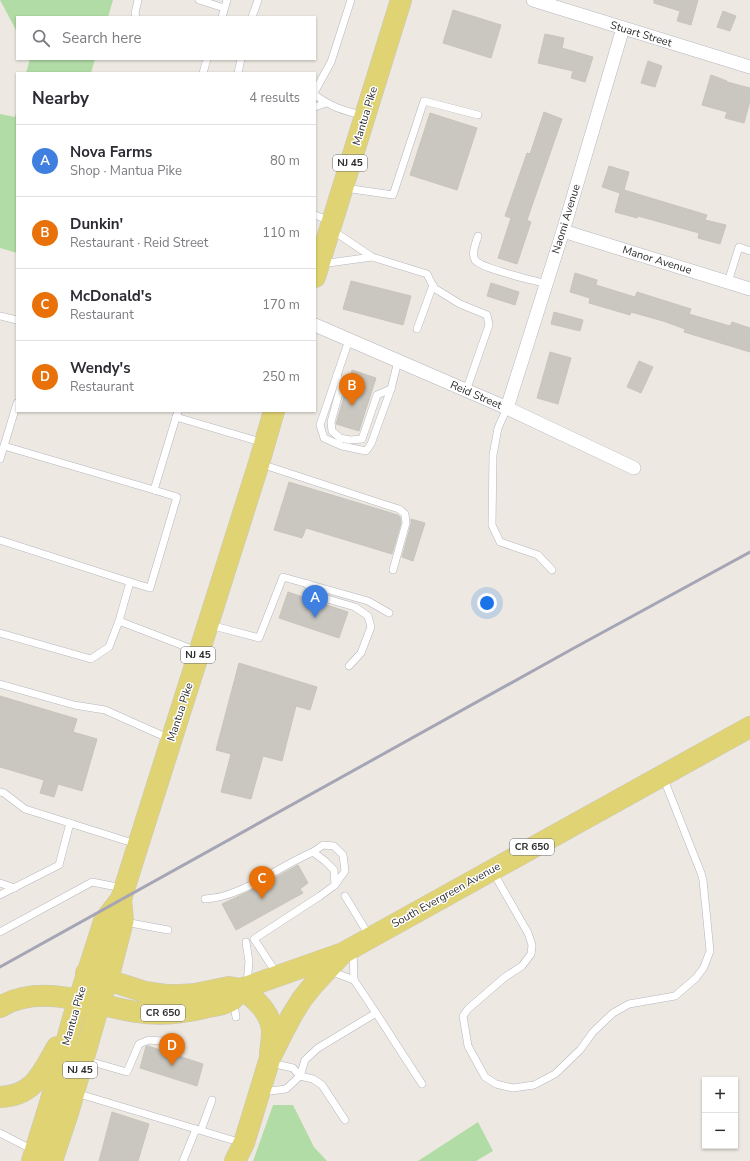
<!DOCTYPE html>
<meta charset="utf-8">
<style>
:root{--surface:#fff;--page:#f7f7f7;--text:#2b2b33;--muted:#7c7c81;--line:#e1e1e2;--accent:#5762e4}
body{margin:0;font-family:"Nunito Sans",sans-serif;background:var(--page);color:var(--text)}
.controls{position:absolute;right:12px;bottom:12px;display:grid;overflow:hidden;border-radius:0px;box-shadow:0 1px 3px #0004}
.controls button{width:36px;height:36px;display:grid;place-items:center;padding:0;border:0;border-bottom:1px solid var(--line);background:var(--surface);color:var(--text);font:20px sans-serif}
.you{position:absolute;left:487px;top:603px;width:14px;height:14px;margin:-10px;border:3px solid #fff;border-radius:50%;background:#1a73e8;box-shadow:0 0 0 6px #1a73e833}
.badge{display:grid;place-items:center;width:26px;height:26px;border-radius:50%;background:var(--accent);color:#fff;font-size:13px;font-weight:700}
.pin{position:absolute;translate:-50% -33px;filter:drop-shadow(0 1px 2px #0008)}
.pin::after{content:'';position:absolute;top:21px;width:14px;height:12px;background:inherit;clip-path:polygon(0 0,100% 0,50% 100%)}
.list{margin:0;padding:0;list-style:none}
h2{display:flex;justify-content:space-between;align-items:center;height:52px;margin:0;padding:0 16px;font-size:17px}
h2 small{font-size:13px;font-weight:400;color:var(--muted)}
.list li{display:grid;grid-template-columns:26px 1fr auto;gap:12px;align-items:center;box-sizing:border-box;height:72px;padding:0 16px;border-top:1px solid var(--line)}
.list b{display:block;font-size:15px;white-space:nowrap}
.list p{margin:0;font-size:13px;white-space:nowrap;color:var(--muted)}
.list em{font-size:13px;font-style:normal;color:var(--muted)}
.icon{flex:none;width:22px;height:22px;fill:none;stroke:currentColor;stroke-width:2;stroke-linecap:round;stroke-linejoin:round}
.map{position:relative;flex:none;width:750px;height:1161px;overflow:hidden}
.search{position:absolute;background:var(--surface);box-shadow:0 1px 3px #0004;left:16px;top:16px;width:300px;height:44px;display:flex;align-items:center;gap:10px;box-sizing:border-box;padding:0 14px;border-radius:0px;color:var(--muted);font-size:15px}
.panel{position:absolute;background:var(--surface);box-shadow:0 1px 3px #0004;left:16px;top:72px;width:300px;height:340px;border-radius:0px}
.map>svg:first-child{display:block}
</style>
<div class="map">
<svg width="750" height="1161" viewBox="0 0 750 1161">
<rect width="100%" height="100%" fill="#ede9e2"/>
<!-- green -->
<g fill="#b2dca6">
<polygon points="0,0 113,0 108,17 17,17 17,32"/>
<polygon points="30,59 95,59 91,73 26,73"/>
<polygon points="17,109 17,253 0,248 0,114 15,117"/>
<polygon points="273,1105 293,1105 314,1147 327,1161 253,1161"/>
<polygon points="478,1122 493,1151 476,1161 418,1161"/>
</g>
<!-- building -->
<g fill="#c9c7c0" stroke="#c8c5bb">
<polygon points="654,0 698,0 691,25 677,21 680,11 654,3"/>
<polygon points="453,10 501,25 491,58 443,43"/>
<polygon points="723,11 736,16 730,31 717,27"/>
<polygon points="545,34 564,38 562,48 593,57 585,82 571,78 573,71 538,63"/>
<polygon points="648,61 662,66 655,87 641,83"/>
<polygon points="711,75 727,81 727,82 750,88 750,101 744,123 725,118 727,112 702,105"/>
<polygon points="544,112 562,119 527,220 531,222 517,264 498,258 511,218 505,216 527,153 530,154"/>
<polygon points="430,113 477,128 457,190 410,175"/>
<polygon points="609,166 629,172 624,190 707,215 705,220 726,225 720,244 698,238 699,233 638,216 637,218 615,212 620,193 602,187"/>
<polygon points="575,273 597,280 596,285 635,297 637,292 691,309 689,314 730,326 732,322 750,328 750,352 684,332 685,329 663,321 631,312 630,315 589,303 590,298 570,292"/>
<polygon points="351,281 411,296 403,325 343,309"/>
<polygon points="491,283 519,292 515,305 487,296"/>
<polygon points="554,312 583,320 580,331 551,324"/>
<polygon points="550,352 571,358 558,404 537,398"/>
<polygon points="639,361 653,367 641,393 627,387"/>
<polygon points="352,370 376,378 359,431 336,424"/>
<polygon points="289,482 398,515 400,517 401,523 392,554 306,528 302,538 274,530"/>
<polygon points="411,519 425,523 413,561 402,557 411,524"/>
<polygon points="288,592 348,612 339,638 279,618"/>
<polygon points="239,663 317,687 310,710 296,706 282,761 263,756 251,799 221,792 231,754 216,750"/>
<polygon points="0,696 77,719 73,732 97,739 82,791 58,784 54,797 40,793 44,780 0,767"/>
<polygon points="298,865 308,883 300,889 303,893 236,930 222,904 260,886"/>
<polygon points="146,1046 148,1046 203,1064 197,1086 140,1068"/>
<polygon points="112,1112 149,1124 138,1161 99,1161"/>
</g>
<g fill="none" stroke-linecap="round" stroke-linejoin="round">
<!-- lane casing -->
<g stroke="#b5b6bf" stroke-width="8">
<g id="lane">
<polyline points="199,0 224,8"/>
<polyline points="136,17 135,13 138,0"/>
<polyline points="222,17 227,0"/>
<polyline points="252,17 258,0"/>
<polyline points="203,73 207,59"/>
<polyline points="238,73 241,59"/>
<polyline points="315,91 331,62 351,0"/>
<path d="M315,95C331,107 344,111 363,115"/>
<polyline points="315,107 326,103"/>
<polyline points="345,188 393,195 424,101 478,115"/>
<polyline points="315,215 330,221"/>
<polyline points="332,230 372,257 427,274 434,288 460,304 487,315 489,325 466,391"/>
<path d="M478,236C476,243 471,253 475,260C482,269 533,280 546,284"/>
<polyline points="321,264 372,257"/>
<polyline points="728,282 739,247 750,251"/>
<polyline points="0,316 17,320"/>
<polyline points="417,329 433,285"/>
<polyline points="349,340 320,425 324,438 342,446 366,451 371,444 391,389 398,361"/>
<polyline points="337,374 341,386 331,422 332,431 340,438 350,440 362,439 377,395 391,389"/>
<polyline points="507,408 498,428 493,455 492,525 500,542 538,555 552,570"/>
<polyline points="176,417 264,443"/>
<polyline points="4,446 154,490"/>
<polyline points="0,459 17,403"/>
<polyline points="261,464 383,504 399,509 405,514 406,523 393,570"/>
<polyline points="0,540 130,582"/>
<polyline points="307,584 317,596 355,607 368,616 371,627 361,653 349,666"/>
<polyline points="119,621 197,651"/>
<polyline points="210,625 259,638 283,577 368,601 389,613"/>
<polyline points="0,633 91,659 109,647 119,621 130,582 150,588 177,497 154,490 178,411"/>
<polyline points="0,684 74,705 105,710 170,739"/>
<polyline points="0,792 4,793 25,809 136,844"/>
<polyline points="313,852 323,845 334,846 343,855 345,871 335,885"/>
<polyline points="493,872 528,933 532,945 531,954 522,966 505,977 468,1009 463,1016 468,1046 485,1077 496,1084 513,1088 534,1085 555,1074 580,1050 593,1032 613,1013 629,1004 675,996 696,978 704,967 710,951 703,880 701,873 663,777"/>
<polyline points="0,883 15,888"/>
<polyline points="0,895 59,865 70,823"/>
<polyline points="345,896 370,937"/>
<path d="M205,899C211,898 217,898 223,896C255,887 282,865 313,852L325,861L334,870L335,885L320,896L254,939L277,974"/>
<polyline points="125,922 168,930"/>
<polyline points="0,932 92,882 122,888"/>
<polyline points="246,942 249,962 247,983"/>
<polyline points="353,950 354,980 376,1013"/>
<polyline points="330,971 354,980"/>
<polyline points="233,1001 236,1017"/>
<polyline points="85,1060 127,1072 139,1044 149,1040 161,1041"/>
<polyline points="271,1063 293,1068 300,1076 313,1079 322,1085 345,1120"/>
<polyline points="262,1092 286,1089 300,1076 305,1060 318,1048 376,1013 422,1084"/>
<polyline points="76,1093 242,1143"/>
<polyline points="201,1130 212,1100"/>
<polyline points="0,1133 33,1150"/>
<polyline points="183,1161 196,1129"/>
</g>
</g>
<!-- street casing -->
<g stroke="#b5b6bf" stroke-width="14">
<g id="street">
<polyline points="533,0 750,67"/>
<polyline points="563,231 750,289"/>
<polyline points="315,325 507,408 634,468"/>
<polyline points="507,408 563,231 623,28"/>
</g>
</g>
<!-- primary casing -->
<g stroke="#c8c8c8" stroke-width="22">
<g id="primary">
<polyline points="315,277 401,0"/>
<polyline points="86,973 145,992 166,995 180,995 195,994 229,987 241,989 343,953 750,727"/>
<path d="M241,989C255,998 271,1013 272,1031C272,1038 271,1046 270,1053"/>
<path d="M0,1007C41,982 95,1006 137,1012C159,1016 183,1013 204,1008C212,1006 228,1004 233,999C236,996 238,992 241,989"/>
<path d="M0,1097C34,1096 42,1073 57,1047"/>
<polyline points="32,1161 50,1103 72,1021 104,921 121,899 259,463 274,411"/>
<polyline points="52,1161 68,1113 99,1005 108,979 123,921 121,899"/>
<polyline points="235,1161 244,1143 270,1058 283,1032 292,1015 302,999 314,984 341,955"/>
</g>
</g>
<!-- lane -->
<use href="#lane" stroke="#fff" stroke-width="7"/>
<!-- street -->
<use href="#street" stroke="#fff" stroke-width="13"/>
<!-- primary -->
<use href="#primary" stroke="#e0d373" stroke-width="21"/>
<!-- rail -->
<polyline stroke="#a5a5b5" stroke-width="3" points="0,967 574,648 750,552"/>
</g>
<g text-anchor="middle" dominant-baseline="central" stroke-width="3" stroke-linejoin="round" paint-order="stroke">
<!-- shield labels -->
<g fill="#fff" stroke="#6c6c6c" stroke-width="1">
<rect x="333" y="155" width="34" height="16" rx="3"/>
<rect x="181" y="647" width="34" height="16" rx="3"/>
<rect x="510" y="839" width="44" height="16" rx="3"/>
<rect x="141" y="1005" width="44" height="16" rx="3"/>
<rect x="63" y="1062" width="34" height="16" rx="3"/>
</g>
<g font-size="10" font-weight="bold" fill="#2d2d2d">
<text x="350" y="163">NJ 45</text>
<text x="198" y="655">NJ 45</text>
<text x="532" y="847">CR 650</text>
<text x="163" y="1013">CR 650</text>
<text x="80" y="1070">NJ 45</text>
</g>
<!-- street labels -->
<g font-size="11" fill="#2d2d2d" stroke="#fff">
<text transform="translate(641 34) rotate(17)">Stuart Street</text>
<text transform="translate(365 116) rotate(-73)">Mantua Pike</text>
<text transform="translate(566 219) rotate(-73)">Naomi Avenue</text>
<text transform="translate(657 260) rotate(17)">Manor Avenue</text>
<text transform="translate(476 395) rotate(23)">Reid Street</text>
<text transform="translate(180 712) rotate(-72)">Mantua Pike</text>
<text transform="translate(446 895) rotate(-29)">South Evergreen Avenue</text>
<text transform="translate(74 1016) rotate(-74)">Mantua Pike</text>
</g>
</g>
</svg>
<div class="controls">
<button>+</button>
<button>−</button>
</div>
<div class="you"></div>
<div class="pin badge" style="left:315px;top:618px;background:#3f7fe0">A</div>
<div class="pin badge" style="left:352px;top:406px;background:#e8710a">B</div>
<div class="pin badge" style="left:262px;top:899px;background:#e8710a">C</div>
<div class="pin badge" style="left:172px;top:1066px;background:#e8710a">D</div>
<div class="search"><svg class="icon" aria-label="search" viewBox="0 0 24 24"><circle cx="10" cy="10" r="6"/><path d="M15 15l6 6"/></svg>Search here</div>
<section class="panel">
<h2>Nearby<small>4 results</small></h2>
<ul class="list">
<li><span class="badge" style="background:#3f7fe0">A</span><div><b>Nova Farms</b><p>Shop · Mantua Pike</p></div><em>80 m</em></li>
<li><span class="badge" style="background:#e8710a">B</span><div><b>Dunkin'</b><p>Restaurant · Reid Street</p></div><em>110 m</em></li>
<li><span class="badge" style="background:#e8710a">C</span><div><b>McDonald's</b><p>Restaurant</p></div><em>170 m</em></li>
<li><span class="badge" style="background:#e8710a">D</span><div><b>Wendy's</b><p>Restaurant</p></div><em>250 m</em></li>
</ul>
</section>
</div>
